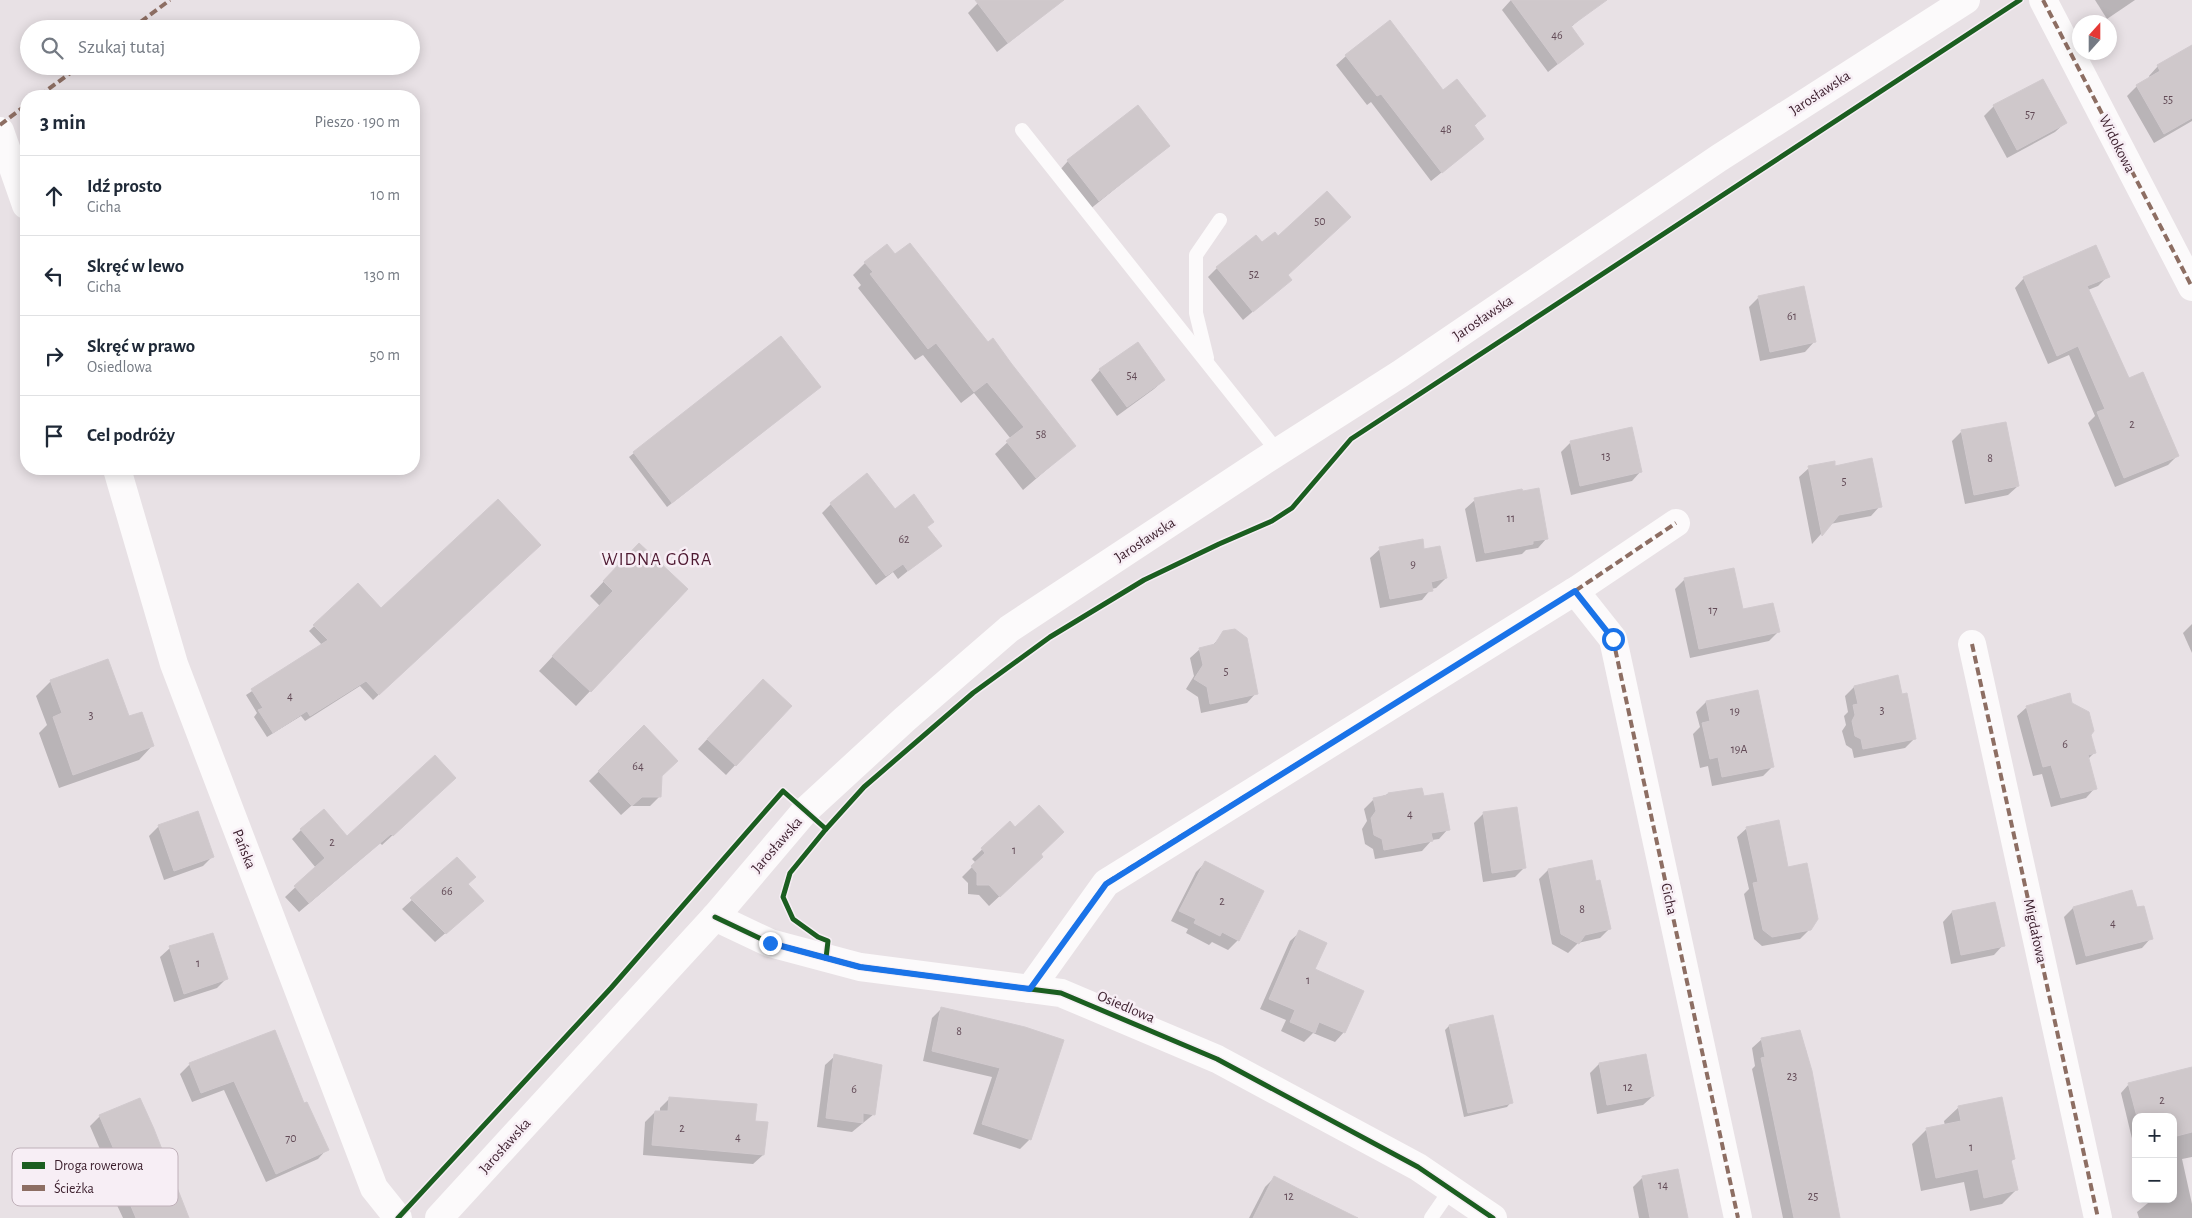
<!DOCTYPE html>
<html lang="pl">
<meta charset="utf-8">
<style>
:root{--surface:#fff;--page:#f6f6f7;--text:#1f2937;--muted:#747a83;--line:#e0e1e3}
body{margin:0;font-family:"Alegreya Sans",sans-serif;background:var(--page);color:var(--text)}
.controls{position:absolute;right:15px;bottom:15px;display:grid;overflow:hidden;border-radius:10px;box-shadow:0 2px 12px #0003}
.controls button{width:45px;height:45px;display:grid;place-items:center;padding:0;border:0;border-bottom:1px solid var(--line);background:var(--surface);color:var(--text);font:25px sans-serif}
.compass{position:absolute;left:2072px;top:15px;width:45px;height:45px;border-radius:50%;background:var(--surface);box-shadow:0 2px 12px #0003;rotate:21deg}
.stop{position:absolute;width:15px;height:15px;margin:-11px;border:4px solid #1a73e8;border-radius:50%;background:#fff}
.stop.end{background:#1a73e8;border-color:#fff;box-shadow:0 1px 5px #0008}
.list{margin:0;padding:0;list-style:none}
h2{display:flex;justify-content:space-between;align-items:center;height:65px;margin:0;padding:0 20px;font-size:21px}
h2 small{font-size:16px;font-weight:400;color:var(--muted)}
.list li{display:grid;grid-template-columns:32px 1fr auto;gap:15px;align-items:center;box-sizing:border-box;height:80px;padding:0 20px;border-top:1px solid var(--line)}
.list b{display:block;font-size:19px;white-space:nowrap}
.list p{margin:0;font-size:16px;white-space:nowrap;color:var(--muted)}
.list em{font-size:16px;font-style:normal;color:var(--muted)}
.icon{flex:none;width:28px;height:28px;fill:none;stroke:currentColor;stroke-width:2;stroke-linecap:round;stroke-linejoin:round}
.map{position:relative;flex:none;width:2192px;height:1218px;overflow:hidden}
.search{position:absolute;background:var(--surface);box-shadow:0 2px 12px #0003;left:20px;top:20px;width:400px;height:55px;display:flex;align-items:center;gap:12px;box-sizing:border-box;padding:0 18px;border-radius:28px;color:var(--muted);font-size:19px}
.panel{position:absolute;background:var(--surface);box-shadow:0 2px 12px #0003;left:20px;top:90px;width:400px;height:385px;border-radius:20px}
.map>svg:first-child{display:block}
</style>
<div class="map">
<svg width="2192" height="1218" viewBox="0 0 2192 1218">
<rect width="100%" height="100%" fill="#e8e1e5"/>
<!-- shadow -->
<g fill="#0003">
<polygon points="981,0 1058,0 1060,2 997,52 968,13"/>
<polygon points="1511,0 1579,0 1588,12 1570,28 1583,44 1548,72 1502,10"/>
<polygon points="2095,0 2135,0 2107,19"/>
<polygon points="1346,56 1443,92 1484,116 1473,127 1483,139 1431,181 1371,102 1367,105 1336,65"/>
<polygon points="2192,60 2192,121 2154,143 2127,96 2137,86 2150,78 2149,76 2158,66"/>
<polygon points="1994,106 2065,123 2055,132 2007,158 1984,116"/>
<polygon points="1168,146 1089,210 1059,171 1068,161"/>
<polygon points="895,256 988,344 1074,446 1023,490 995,454 1011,439 974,393 961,403 923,355 915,360 858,288 861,285 853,275 865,263"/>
<polygon points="1217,268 1287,275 1290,280 1243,320 1208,277"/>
<polygon points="2108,276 2098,286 2088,290 2129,379 2178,455 2168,465 2115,487 2088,423 2095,416 2069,355 2048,364 2015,288 2024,278"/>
<polygon points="1758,298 1814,342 1805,352 1760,361 1749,307"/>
<polygon points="780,337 815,391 667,507 629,457"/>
<polygon points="1100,370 1164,380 1154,389 1117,416 1091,380"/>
<polygon points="1962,431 2018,486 2008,495 1965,504 1952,441"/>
<polygon points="1571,442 1641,471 1632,481 1571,495 1561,452"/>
<polygon points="1834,467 1880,506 1871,516 1830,524 1812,544 1799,477 1809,468"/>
<polygon points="1475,500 1547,538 1538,548 1526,550 1522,554 1476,562 1465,509"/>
<polygon points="831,504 926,528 940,545 898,579 893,572 876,585 822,513"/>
<polygon points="1380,549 1423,551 1446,578 1436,588 1431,589 1422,600 1380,608 1370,558"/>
<polygon points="534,550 373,700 360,686 305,721 301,716 267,737 254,717 257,713 246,695 322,645 309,631 358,585 381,610"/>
<polygon points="625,559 686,589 576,706 539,671 600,606 590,596"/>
<polygon points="1685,579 1778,632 1769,641 1690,658 1675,589"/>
<polygon points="2192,624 2192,653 2183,633"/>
<polygon points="1224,633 1256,693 1247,703 1201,713 1198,697 1186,689 1194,676 1190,658 1200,649 1212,646"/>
<polygon points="51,681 128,718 153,745 139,760 59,788 39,733 47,725 36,696"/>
<polygon points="1854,687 1915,738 1905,748 1854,758 1852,749 1846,745 1842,731 1846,725 1844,716 1848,712 1845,696"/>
<polygon points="753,690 790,706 726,775 698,749"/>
<polygon points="1757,692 1772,767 1763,776 1712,786 1708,766 1700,768 1693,734 1700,727 1696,712 1706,702"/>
<polygon points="2071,704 2090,735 2095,752 2088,759 2095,788 2086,798 2051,807 2042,774 2033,776 2017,716 2027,707"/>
<polygon points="644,727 661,776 660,796 650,806 631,806 621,815 589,781"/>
<polygon points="445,787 382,845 380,843 299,912 285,897 316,868 292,839 301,830 347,838"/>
<polygon points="1388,794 1423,798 1448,829 1439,839 1432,840 1422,851 1375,859 1373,849 1365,844 1362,829 1367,821 1364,809 1374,799"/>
<polygon points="1484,813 1525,867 1515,877 1483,882 1474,823"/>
<polygon points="1010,823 1039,854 1032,866 989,906 979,895 968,894 968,883 962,877 976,863 972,859"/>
<polygon points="159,826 212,857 203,866 164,880 149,836"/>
<polygon points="1747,828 1787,868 1810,929 1800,939 1762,946 1754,939 1744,894 1749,889 1737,837"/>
<polygon points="457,859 467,884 483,901 435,942 402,909"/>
<polygon points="1206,862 1263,892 1238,940 1228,950 1212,942 1209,945 1186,933 1188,929 1171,921 1196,872"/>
<polygon points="1548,870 1595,883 1610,928 1600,938 1578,943 1568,953 1552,944 1539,879"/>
<polygon points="1994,903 2003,945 1994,955 1951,964 1943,922 1952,912"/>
<polygon points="2073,908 2136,909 2151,938 2142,948 2076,965 2064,917"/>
<polygon points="1300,932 1313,969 1344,1032 1335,1042 1313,1033 1304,1042 1281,1031 1286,1020 1260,1009 1290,941"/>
<polygon points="170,948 226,979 217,988 174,1002 160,957"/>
<polygon points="942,1008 1025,1028 1030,1139 1020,1149 973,1134 992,1077 923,1061 932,1018"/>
<polygon points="1449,1026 1511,1102 1507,1107 1464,1117 1445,1030"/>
<polygon points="1762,1039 1806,1050 1839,1218 1783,1218 1752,1069 1755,1066 1752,1048"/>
<polygon points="835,1056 874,1114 852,1132 817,1127 825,1065"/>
<polygon points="190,1064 303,1105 327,1149 318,1159 266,1182 224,1090 192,1102 180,1074"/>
<polygon points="1599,1064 1653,1096 1643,1105 1597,1114 1590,1073"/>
<polygon points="2129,1084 2192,1084 2192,1157 2182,1159 2192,1204 2192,1218 2139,1218 2137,1212 2148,1203 2147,1199 2173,1199 2173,1117 2136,1117 2136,1155 2121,1093"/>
<polygon points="670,1098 754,1122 763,1155 753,1164 643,1155 645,1122 655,1112 660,1112 660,1108"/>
<polygon points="1959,1107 2014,1159 2010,1162 2016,1190 2002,1204 1970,1211 1964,1182 1921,1191 1912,1144 1926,1130 1945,1126 1944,1121"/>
<polygon points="100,1116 188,1218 123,1218 116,1203 121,1198 90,1126"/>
<polygon points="1275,1177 1310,1218 1249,1218 1265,1187"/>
<polygon points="1642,1178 1687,1218 1639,1218 1633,1187"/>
</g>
<!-- building -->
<g fill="#cfc8cb" stroke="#d1cace">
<polygon points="975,0 1064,0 1008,43"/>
<polygon points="1511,0 1607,0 1571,26 1584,44 1558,64"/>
<polygon points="1390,20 1443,90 1457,79 1486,116 1474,125 1484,139 1442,173 1381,94 1377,96 1345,55"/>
<polygon points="2192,45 2192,118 2164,134 2136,85 2160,71 2157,65"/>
<polygon points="2043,79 2067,123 2017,150 1993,105"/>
<polygon points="1138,105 1170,146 1099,201 1067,160"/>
<polygon points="1327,191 1351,217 1288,275 1292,280 1253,312 1216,267 1256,235 1262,242 1275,232 1278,236"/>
<polygon points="910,243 988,342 993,338 1011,363 1076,446 1036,478 1006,441 1024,427 987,382 974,392 936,343 928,349 870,274 873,272 864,262 887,244 895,254"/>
<polygon points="2096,245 2110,277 2087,286 2129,378 2143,372 2179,456 2124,478 2097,412 2105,409 2078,346 2057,356 2023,277"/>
<polygon points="1804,286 1816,342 1770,352 1758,296"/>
<polygon points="781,336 821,387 672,503 633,452"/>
<polygon points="1138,342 1165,380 1127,407 1099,369"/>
<polygon points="2006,422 2019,486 1974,495 1961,430"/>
<polygon points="1632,427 1642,472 1580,486 1570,441"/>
<polygon points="1872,458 1882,507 1839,515 1822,536 1808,466 1835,461 1835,466"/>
<polygon points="867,473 895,509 914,494 934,522 927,527 942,546 908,571 903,564 886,576 830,503"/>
<polygon points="1539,488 1548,539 1533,541 1533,544 1485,553 1474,498 1522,489 1523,491"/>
<polygon points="498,499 541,545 379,695 366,681 310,716 307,711 273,733 258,710 263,708 251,689 328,640 313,625 358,583 381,608"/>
<polygon points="1423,539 1424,549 1440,546 1447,578 1431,582 1433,591 1390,599 1379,547"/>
<polygon points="639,543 688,589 591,692 552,656 613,591 603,581"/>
<polygon points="1734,568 1743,609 1773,603 1780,632 1699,649 1684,578"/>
<polygon points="1235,629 1247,638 1258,694 1210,704 1207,687 1194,679 1203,665 1199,648 1215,644 1223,631"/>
<polygon points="108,659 129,716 142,712 154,746 73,775 53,717 62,713 50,680"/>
<polygon points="1898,675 1902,694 1907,693 1916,739 1863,749 1861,739 1855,736 1852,721 1855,715 1853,705 1858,704 1854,686"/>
<polygon points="763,679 792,706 736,766 707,739"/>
<polygon points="1758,690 1774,767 1722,777 1718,757 1710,759 1702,723 1710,721 1706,701"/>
<polygon points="2070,693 2072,703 2089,712 2094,731 2091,735 2096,753 2088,755 2097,789 2061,798 2051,765 2043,767 2026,706"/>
<polygon points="644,725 678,761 662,776 661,797 642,797 632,806 598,771"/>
<polygon points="435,755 456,778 393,836 391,834 309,903 294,886 325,858 300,829 324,809 347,836"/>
<polygon points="1422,788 1424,796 1443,793 1450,830 1431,833 1433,841 1384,850 1382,839 1374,835 1371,818 1376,811 1373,798 1388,795 1388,793"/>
<polygon points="1039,805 1064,832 1041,854 1043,857 1000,897 989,885 977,885 977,873 971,866 985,853 981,848 1010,821 1015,827"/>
<polygon points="1517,807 1526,868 1492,873 1483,812"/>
<polygon points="198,811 214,857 174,871 158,825"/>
<polygon points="1779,820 1788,867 1807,863 1818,919 1811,930 1772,937 1763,930 1753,883 1758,882 1746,827"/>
<polygon points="457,857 476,877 468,884 484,901 446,934 410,898"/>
<polygon points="1592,860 1596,881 1600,880 1611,929 1585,935 1579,944 1561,934 1548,869"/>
<polygon points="1205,861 1264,891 1239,941 1222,932 1220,936 1194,923 1196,919 1179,911"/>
<polygon points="2132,890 2137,907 2144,906 2153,939 2086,956 2073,907"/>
<polygon points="1995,902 2005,946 1961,955 1952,911"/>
<polygon points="1299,930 1327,943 1315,969 1364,991 1345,1033 1319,1022 1315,1033 1290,1022 1295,1010 1269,999"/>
<polygon points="213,933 228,979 184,994 169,946"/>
<polygon points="941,1007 1025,1027 1064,1040 1031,1140 982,1124 1000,1068 932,1051"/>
<polygon points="1493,1015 1513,1103 1468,1113 1449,1025"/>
<polygon points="275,1030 304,1103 307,1102 329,1150 276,1174 234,1081 201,1093 189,1063"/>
<polygon points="1800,1030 1812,1071 1840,1218 1794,1218 1761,1058 1765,1057 1761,1038"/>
<polygon points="834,1054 882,1065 875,1115 863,1113 863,1123 826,1118"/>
<polygon points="1646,1054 1654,1096 1607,1105 1599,1063"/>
<polygon points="2192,1067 2192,1132 2173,1137 2173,1117 2137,1117 2128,1083"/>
<polygon points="669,1097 757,1104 755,1121 768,1122 764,1155 652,1145 655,1111 668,1111"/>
<polygon points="2002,1097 2015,1159 2011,1160 2018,1190 1984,1198 1978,1169 1936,1178 1926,1128 1961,1121 1958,1106"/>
<polygon points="140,1098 154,1129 189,1218 136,1218 125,1192 131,1189 99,1115"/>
<polygon points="1678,1169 1688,1218 1650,1218 1642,1176"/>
<polygon points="1274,1176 1297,1188 1358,1218 1253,1218"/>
</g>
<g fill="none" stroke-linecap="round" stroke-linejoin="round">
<!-- lane -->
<g stroke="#fcfafb" stroke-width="14">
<polyline points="1022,130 1278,452"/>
<polyline points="1207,358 1196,313 1196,255 1220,220"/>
<polyline points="1431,1218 1451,1189"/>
</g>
<!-- street -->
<g stroke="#fcfafb" stroke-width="28">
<polyline points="2043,0 2192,287"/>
<polyline points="0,131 26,205"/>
<polyline points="117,469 174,664 374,1188 398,1218"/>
<polyline points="1575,591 1613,639 1738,1218"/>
<polyline points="1972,644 2098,1218"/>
<polyline points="715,917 770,943 860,967 1061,993 1217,1059 1418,1167 1493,1218"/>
<polyline points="1030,989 1106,883 1575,591 1676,523"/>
</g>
<!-- secondary -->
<polyline stroke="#fcfafb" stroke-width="28" points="439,1218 715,917 805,811 905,719 1009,629 1259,464 1400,374 1719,158 1966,0"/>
<!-- quiet -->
<g stroke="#8d6e63" stroke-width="4" stroke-dasharray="8 4" stroke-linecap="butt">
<polyline points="2043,0 2192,287"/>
<polyline points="131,29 170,0"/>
<polyline points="39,96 80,66"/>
<polyline points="0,125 26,105"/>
<polyline points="1575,591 1613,639 1738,1218"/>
<polyline points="1972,644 2098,1218"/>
<polyline points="1030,989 1106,883 1575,591 1676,523"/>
</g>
<!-- cycleway casing -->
<g stroke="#f7eef5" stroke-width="8">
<g id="cycleway">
<polyline points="826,829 790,873 783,897 793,919 818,937 828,941 826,958"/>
<polyline points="715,917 770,943 860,967 1061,993 1217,1059 1418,1167 1493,1218"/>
<polyline points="398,1218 611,988 783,791 826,829 864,787 973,693 1050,637 1144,580 1219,544 1272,521 1292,508 1351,439 2020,0"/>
</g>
</g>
<!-- cycleway -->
<use href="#cycleway" stroke="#1b5e20" stroke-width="5"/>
</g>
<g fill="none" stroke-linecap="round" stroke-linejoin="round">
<!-- route -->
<polyline stroke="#1a73e8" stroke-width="6" points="770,943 860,967 1030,989 1106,884 1575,591 1613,639"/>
</g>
<g text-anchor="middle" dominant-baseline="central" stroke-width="5" stroke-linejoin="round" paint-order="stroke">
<!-- number labels -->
<g font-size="12" fill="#624a56">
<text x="1557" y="35">46</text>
<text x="2168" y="99">55</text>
<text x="2030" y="114">57</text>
<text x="1446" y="129">48</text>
<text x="1320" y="221">50</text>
<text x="1254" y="274">52</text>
<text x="1792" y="316">61</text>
<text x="1132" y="375">54</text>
<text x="2132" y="424">2</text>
<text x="1041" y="434">58</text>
<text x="1606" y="456">13</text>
<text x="1990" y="458">8</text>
<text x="1844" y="481">5</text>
<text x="1511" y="518">11</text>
<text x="904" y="539">62</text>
<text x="1413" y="564">9</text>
<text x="1713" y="610">17</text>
<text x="1226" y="671">5</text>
<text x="290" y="696">4</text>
<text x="1882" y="710">3</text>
<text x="1735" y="711">19</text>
<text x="91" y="715">3</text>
<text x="2065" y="744">6</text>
<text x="1739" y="749">19A</text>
<text x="638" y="766">64</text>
<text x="1410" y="814">4</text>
<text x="332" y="842">2</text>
<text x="1014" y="850">1</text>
<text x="447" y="891">66</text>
<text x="1222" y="901">2</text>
<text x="1582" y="909">8</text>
<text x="2113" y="923">4</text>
<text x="198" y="963">1</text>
<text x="1308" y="980">1</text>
<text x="959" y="1031">8</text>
<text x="1792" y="1076">23</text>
<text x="1628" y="1087">12</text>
<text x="854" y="1089">6</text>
<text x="2162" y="1100">2</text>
<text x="682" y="1128">2</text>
<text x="738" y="1137">4</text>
<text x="291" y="1138">70</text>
<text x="1971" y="1147">1</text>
<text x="1663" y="1185">14</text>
<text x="1289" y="1196">12</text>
<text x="1813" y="1196">25</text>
</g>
<!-- street labels -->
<g font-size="15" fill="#3b1e2c" stroke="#f7eef5">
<text transform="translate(1820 93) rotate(-33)">Jarosławska</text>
<text transform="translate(2117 144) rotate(63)">Widokowa</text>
<text transform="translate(1483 318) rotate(-34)">Jarosławska</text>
<text transform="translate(1145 540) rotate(-33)">Jarosławska</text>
<text transform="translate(777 845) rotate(-49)">Jarosławska</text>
<text transform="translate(244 849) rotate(69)">Pańska</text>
<text transform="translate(1669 899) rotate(78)">Cicha</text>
<text transform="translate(2035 931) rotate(78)">Migdałowa</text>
<text transform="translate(1126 1007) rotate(23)">Osiedlowa</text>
<text transform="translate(505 1146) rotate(-48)">Jarosławska</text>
</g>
<!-- quarter labels -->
<g font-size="18" letter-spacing="1" fill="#4e1931" stroke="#f7eef5">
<text x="657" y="560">WIDNA GÓRA</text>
</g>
</g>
<!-- legend -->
<rect x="12" y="1148" width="166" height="58" rx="8" fill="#f7eef5" stroke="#bfb0b9" stroke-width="1"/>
<rect x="22" y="1162" width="23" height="7" fill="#1b5e20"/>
<rect x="22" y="1185" width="23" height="6" fill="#8d6e63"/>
<g font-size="14" fill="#3b1e2c">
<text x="54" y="1170">Droga rowerowa</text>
<text x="54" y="1193">Ścieżka</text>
</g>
</svg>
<div class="controls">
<button>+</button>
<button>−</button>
</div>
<svg class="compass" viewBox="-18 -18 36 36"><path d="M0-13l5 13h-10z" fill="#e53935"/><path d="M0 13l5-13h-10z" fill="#747a83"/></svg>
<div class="stop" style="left:1613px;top:639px"></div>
<div class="stop end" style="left:770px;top:943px"></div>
<div class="search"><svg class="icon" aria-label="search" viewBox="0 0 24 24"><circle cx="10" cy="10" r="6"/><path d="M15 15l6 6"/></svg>Szukaj tutaj</div>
<section class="panel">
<h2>3 min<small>Pieszo · 190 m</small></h2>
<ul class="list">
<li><svg class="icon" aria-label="ahead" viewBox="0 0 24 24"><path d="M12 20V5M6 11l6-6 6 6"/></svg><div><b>Idź prosto</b><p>Cicha</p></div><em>10 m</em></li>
<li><svg class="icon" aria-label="left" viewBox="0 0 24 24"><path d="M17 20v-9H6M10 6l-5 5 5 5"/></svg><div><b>Skręć w lewo</b><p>Cicha</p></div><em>130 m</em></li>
<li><svg class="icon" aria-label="right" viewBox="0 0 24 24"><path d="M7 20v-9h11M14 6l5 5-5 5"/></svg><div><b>Skręć w prawo</b><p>Osiedlowa</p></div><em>50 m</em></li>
<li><svg class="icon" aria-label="arrive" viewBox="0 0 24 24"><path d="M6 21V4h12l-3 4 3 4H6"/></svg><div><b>Cel podróży</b></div></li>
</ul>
</section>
</div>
